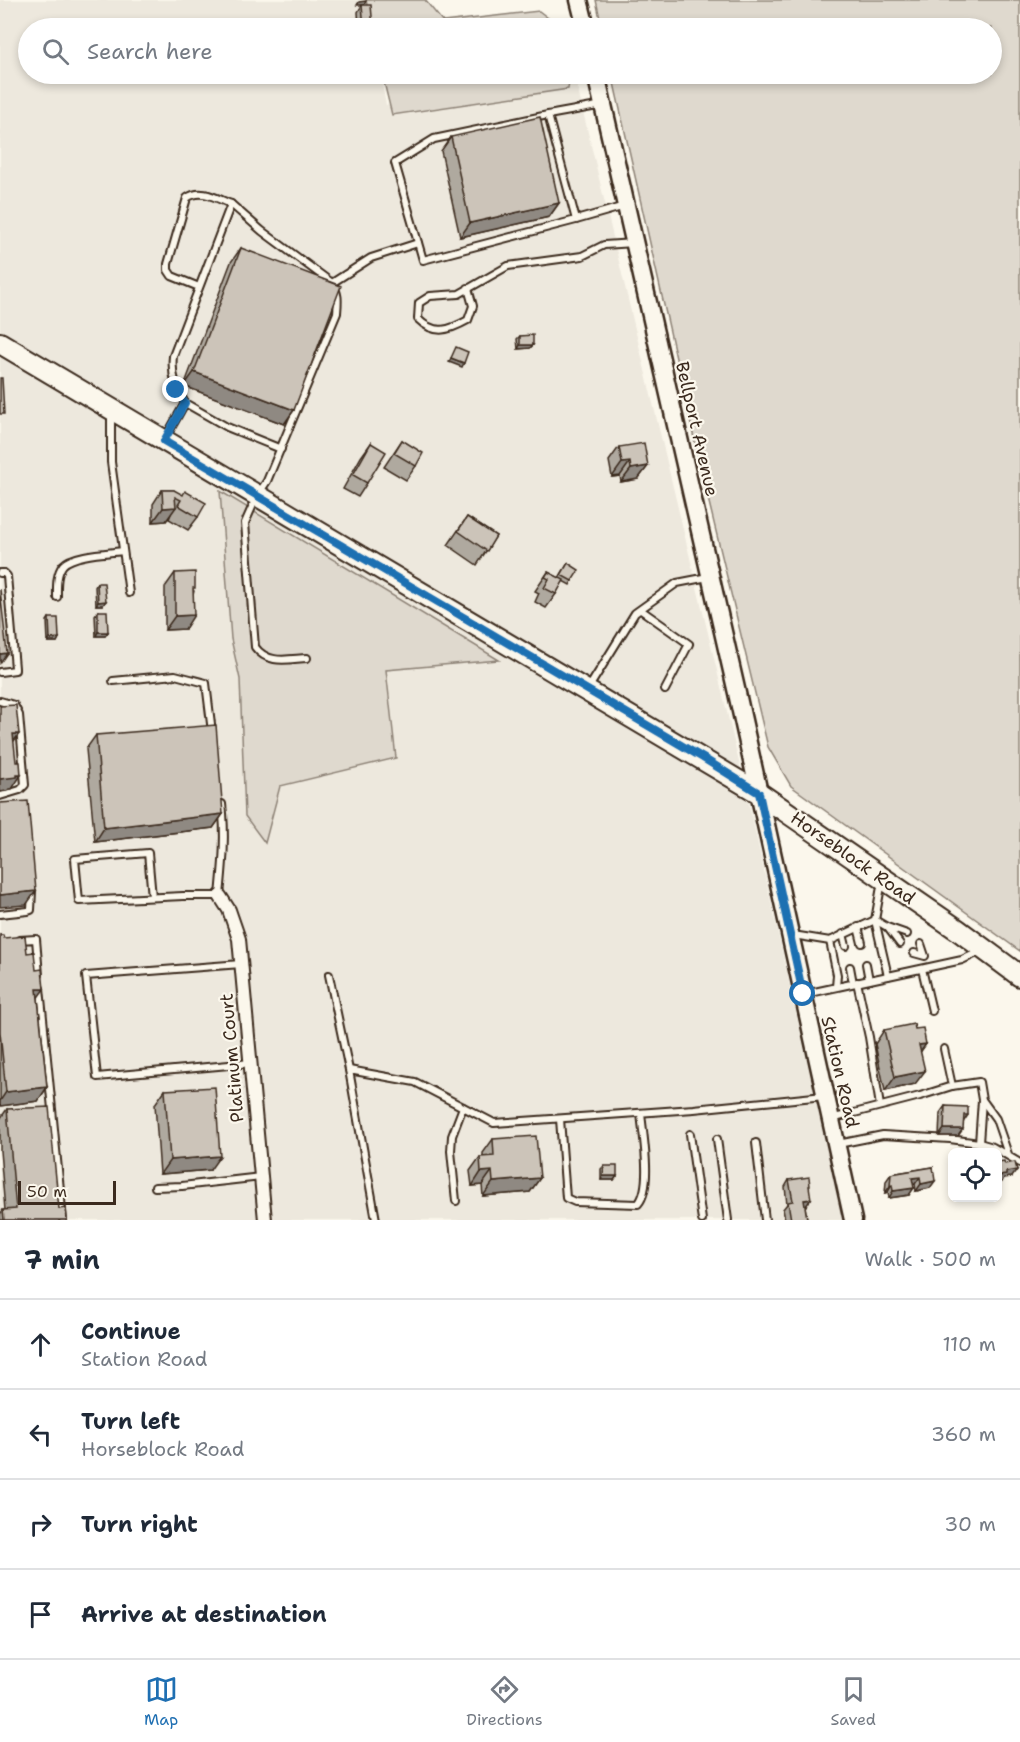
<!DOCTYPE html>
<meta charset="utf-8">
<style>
:root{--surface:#fff;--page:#f6f6f7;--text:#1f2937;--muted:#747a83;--line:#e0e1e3;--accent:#1f6fb2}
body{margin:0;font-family:"Shantell Sans",sans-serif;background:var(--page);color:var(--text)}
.controls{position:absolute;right:18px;bottom:18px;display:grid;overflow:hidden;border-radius:9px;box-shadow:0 3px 9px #0003}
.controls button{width:54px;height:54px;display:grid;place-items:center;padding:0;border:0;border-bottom:2px solid var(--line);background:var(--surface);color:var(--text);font:30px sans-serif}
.scale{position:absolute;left:18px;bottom:15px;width:98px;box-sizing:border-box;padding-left:6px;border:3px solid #3b2a1e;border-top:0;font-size:16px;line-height:21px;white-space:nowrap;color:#3b2a1e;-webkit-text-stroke:4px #fbf7ec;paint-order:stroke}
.stop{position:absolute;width:18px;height:18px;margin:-14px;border:4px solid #1f6fb2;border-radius:50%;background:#fff}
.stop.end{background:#1f6fb2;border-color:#fff;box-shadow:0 2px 6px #0008}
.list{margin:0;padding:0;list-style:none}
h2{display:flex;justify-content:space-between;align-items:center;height:78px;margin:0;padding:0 24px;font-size:26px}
h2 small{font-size:20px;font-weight:400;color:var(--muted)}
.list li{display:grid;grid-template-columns:39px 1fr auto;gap:18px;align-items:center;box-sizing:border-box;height:90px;padding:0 24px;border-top:2px solid var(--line)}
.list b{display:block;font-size:22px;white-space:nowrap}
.list p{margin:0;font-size:20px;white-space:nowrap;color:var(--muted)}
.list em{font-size:20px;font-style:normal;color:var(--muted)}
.icon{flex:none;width:33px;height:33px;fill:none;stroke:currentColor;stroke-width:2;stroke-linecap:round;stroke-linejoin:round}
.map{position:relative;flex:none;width:1020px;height:1220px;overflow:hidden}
.search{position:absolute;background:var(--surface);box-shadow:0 3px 9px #0003;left:18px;right:18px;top:18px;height:66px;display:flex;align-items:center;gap:15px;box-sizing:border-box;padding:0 21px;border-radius:33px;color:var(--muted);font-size:22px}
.sheet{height:438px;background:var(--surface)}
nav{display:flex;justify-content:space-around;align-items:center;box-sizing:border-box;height:84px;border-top:2px solid var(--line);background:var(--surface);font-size:16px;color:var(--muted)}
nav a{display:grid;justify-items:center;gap:3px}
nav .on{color:var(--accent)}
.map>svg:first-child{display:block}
</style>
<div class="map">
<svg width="1020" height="1220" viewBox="0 0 1020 1220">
<rect width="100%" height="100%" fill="#fbf7ec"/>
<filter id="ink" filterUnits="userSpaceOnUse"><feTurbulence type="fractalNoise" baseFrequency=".0167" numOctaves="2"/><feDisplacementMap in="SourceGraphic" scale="12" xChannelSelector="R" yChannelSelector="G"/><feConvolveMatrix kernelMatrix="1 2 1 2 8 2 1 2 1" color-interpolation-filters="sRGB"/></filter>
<g filter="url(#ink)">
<!-- built -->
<polygon fill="#ede8dd" points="0,0 365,0 371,28 28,28 28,74 380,74 386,105 554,74 574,74 749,804 843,1220 0,1220"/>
<!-- green -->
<g fill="#dfd9ce" stroke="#8d8276" stroke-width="1.5">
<polygon points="366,0 425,0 443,22 539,11 561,28 372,28"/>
<polygon points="596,0 1020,0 1020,951 791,786 768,747 700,465 612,74 992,74 992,28 602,28"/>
<polygon points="382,74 570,74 568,89 392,115"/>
<polygon points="220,491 499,660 386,670 396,758 280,786 265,843 245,816 240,679 231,639"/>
</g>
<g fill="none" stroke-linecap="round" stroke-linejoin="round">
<!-- service casing -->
<g stroke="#3b2a1e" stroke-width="10">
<g id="service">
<polyline points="603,105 548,115 576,220 625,206"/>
<polyline points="548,115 434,139 395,163 423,260 576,220"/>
<path d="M231,204L262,231L332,283C339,293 338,301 337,313L267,481L257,496L245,523L255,647C268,665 288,659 307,658"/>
<polyline points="332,283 371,258 418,243"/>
<path d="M468,288L473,306L468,320C450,330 435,336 418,319L419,303L430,296L459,294L508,266L582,256L604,245L634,243"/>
<polyline points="185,403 227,427 281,449"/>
<polyline points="111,413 111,462 129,593"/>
<path d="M166,437L185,403C175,388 171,374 173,356L231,204C216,198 201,188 187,198L168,264V270L172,276L199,287"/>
<polyline points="0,573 4,573 7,576 15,668 15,670 0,672"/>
<path d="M57,597C57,587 56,574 63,565C73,554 108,553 123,551"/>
<polyline points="641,610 689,644 665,690"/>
<polyline points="113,681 175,675 206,683 212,732"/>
<polyline points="588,689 635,613 677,583 708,577"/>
<polyline points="0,701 14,705 19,715 25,785 20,790 0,796"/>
<polyline points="882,881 875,920 888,976"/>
<path d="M152,897L148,853L75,859L79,901L183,896H220C223,865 226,835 222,804"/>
<polyline points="0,914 28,911 31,910 32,891"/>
<polyline points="875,920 887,927 907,934"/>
<polyline points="858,927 862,943"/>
<polyline points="888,928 900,944"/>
<polyline points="843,934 846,946"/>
<polyline points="793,935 830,941 875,920"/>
<polyline points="19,940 36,939 39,975"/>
<polyline points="830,941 837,975 836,987"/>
<polyline points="914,953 925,956 921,944"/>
<polyline points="241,964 86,976 97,1077 251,1063"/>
<polyline points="866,964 869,980"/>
<polyline points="850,967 853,983"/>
<polyline points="922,969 932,1011"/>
<polyline points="329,975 349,1070"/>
<polyline points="857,982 869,1037 880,1106"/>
<polyline points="40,988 63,1220"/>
<polyline points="805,994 962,960 981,951"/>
<polyline points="944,1049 952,1086"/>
<polyline points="983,1101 996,1119 1008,1154"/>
<path d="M560,1119L566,1198L575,1202L638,1204C653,1187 643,1136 641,1113"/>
<polyline points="831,1119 920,1096 952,1086 979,1082 982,1100 979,1143"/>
<polyline points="690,1134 702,1220"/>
<polyline points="717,1139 728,1220"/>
<polyline points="756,1143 765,1220"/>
<polyline points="838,1144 883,1135 950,1139 979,1143 993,1147 1020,1163"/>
<polyline points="155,1187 182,1186 261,1177"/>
<polyline points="456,1201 451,1151 452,1136 463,1107"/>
<polyline points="376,1220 349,1070 415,1082 494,1123 694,1109 824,1096"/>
</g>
</g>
<!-- minor casing -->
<g stroke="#3b2a1e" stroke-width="16">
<polyline id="minor" points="220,896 229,910 239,939 265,1220"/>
</g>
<!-- secondary casing -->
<g stroke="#3b2a1e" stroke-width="21">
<g id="secondary">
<polyline points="579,0 586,28"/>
<polyline points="596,74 737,693 853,1220"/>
</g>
</g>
<!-- primary casing -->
<g stroke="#3b2a1e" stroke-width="24">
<polyline id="primary" points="0,343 759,793 958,930 1020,976"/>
</g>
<!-- service -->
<use href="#service" stroke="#fbf7ec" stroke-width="6"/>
<!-- minor -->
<use href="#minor" stroke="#fbf7ec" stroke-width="12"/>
<!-- secondary -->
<use href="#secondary" stroke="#fbf7ec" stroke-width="16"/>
<!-- primary -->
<use href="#primary" stroke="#fbf7ec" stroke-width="20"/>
</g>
<!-- wall -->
<g fill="#afa99f" stroke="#3b2a1e" stroke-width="1.5">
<polygon points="362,5 373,28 359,28 358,12"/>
<polygon points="451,137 559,203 549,217 460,237 441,151"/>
<polygon points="241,248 294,410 284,424 184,386 231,262"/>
<polygon points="520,336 533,345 530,348 518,349 517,339"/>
<polygon points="402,440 416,466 406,480 384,467"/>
<polygon points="371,443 367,483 358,497 343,489 361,457"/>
<polygon points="619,447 648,466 638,479 621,482 620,476 612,477 609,461"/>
<polygon points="162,490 174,490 198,517 188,530 169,519 171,514 166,521 153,522 153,504"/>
<polygon points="467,517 496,536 477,565 448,545"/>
<polygon points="568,563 572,581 570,585 563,581 556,594 546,608 535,602 539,593 535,591 548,572 559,578"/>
<polygon points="175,573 194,591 185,629 165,630 165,587"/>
<polygon points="97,583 103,605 96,605 95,587"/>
<polygon points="98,611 108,632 105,636 96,636 95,615"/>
<polygon points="49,618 59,638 57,642 48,642 47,621"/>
<polygon points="96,735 223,814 213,828 95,842 86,749"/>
<polygon points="0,935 27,953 38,998 47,1087 38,1101 0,1106"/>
<polygon points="915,1029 926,1044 920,1052 915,1084 885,1091 875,1044 884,1030"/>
<polygon points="165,1090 210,1170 160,1174 155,1104"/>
<polygon points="945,1106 968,1115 964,1121 958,1136 939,1136 940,1113"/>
<polygon points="7,1109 59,1209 67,1220 0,1220 0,1214 3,1210 5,1210 0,1151 0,1119"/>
<polygon points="493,1139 540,1178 530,1192 483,1196 482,1185 472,1186 470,1171 480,1157 483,1157 483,1153"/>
<polygon points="604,1166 617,1176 614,1180 601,1180 601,1169"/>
<polygon points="933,1167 930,1188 916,1191 915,1184 913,1184 909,1195 889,1198 888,1192 885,1193 886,1181 891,1174"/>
<polygon points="789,1180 809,1188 805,1206 807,1219 806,1220 785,1220 783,1209 787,1204 785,1187"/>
</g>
<!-- shaded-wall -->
<g fill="#8f8982" stroke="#3b2a1e" stroke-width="1.5">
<polygon points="366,1 364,5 357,5 359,2"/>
<polygon points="559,203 549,217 460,237 470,223"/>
<polygon points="520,345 533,345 530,348 518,349"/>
<polygon points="451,358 464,363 462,367 449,362"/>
<polygon points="194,372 294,410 284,424 184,386"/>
<polygon points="630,462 620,476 612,477 622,463"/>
<polygon points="648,466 638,479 621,482 631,469"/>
<polygon points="176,507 166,521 153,522 163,508"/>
<polygon points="106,601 103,605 96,605 98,602"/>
<polygon points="194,615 185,629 165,630 175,616"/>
<polygon points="98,632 108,632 105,636 96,636"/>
<polygon points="59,638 57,642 48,642 50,639"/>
<polygon points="7,653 0,663 0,654"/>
<polygon points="13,734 19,734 9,748"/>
<polygon points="21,775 12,789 9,789 7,791 0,792 0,779"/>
<polygon points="223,814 213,828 95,842 104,828"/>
<polygon points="36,891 26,905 0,907 0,895"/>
<polygon points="37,989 44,989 34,1003"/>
<polygon points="926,1044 917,1057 919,1045"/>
<polygon points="925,1071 915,1084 885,1091 895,1077"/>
<polygon points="47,1087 38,1101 0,1106 0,1101 6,1092"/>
<polygon points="944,1129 963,1129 958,1136 939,1136"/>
<polygon points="220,1156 210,1170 160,1174 170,1160"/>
<polygon points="1017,1170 1012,1177 1004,1178 1002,1182 998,1183 998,1176 1006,1172"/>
<polygon points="492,1171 482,1185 472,1186 481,1172"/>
<polygon points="603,1176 617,1176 614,1180 601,1180"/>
<polygon points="920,1177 915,1184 908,1185 912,1178"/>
<polygon points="540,1178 530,1192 483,1196 493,1182"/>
<polygon points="935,1181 930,1188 916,1191 921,1184"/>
<polygon points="892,1185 888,1192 885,1193 890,1186"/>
<polygon points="914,1188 909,1195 889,1198 893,1191"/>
<polygon points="811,1199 806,1206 799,1207 804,1200"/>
</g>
<!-- building -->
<g fill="#ccc4b9" stroke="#3b2a1e" stroke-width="1.5">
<polygon points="362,5 371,5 373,28 364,28"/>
<polygon points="540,117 559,203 470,223 451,137"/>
<polygon points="241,248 341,286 294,410 194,372"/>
<polygon points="533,335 533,345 520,345 520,336"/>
<polygon points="456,347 468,352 464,363 451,358"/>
<polygon points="0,378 2,378 4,414 0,414"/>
<polygon points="402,440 423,453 416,466 394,453"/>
<polygon points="371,443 386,452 367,483 353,475"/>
<polygon points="644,443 648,466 631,469 630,462 622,463 619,447"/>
<polygon points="162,490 174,490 183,495 185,491 206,503 198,517 178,505 181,500 175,497 176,507 163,508"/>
<polygon points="467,517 496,536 487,551 458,531"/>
<polygon points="568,563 579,570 572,581 561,575"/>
<polygon points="195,572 195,588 193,588 194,615 175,616 175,573"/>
<polygon points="548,572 564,580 556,594 544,588 549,579 545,577"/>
<polygon points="97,583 104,583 106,601 98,602"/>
<polygon points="0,589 7,653 0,654"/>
<polygon points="98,611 107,611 108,632 98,632"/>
<polygon points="49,618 58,618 59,638 50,639"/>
<polygon points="16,705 19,734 13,734 16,762 20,762 21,775 17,775 17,777 0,779 0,706"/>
<polygon points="216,725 223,814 104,828 96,735"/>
<polygon points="28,801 36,891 0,895 0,803"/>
<polygon points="0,935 3,935 4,938 25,936 27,953 34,952 36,970 42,969 44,989 37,989 47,1087 6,1092 0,1032"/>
<polygon points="914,1024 915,1029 923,1028 926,1044 919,1045 925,1071 895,1077 884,1030"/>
<polygon points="215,1087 220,1156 170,1160 165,1090"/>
<polygon points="945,1106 968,1107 968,1115 964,1115 963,1129 944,1129"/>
<polygon points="49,1107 59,1209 66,1208 67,1220 4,1220 3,1210 16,1209 7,1109"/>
<polygon points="536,1136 540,1178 493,1182 492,1171 481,1172 480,1157 494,1156 493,1139"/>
<polygon points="1004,1161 1005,1164 1015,1162 1017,1170 1006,1172 1006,1175 998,1176 998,1162"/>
<polygon points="604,1166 617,1166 617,1176 603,1176"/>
<polygon points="933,1167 935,1181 921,1184 920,1177 912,1178 914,1188 893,1191 892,1185 890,1186 891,1174"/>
<polygon points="809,1177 810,1186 809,1186 811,1199 804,1200 807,1219 791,1220 788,1202 793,1201 789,1180"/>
</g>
</g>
<g fill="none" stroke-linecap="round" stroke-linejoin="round" filter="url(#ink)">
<!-- route -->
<polyline stroke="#1f6fb2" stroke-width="8" points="176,390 185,403 164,441 703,758 759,793 803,994"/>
</g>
<g text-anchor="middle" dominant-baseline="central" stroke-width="4.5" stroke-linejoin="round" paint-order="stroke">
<!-- street labels -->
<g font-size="18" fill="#3b2a1e" stroke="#fbf7ec">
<text transform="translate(697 429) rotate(77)">Bellport Avenue</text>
<text transform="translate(853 858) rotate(35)">Horseblock Road</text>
<text transform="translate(232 1058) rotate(-95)">Platinum Court</text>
<text transform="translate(840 1072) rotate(77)">Station Road</text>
</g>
</g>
</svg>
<div class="controls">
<button><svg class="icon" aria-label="locate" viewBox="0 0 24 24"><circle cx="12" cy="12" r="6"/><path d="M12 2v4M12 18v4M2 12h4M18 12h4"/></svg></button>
</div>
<div class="scale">50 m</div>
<div class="stop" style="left:803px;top:994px"></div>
<div class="stop end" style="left:176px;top:390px"></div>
<div class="search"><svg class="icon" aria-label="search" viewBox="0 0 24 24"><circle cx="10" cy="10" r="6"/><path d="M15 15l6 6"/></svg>Search here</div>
</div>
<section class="sheet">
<h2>7 min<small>Walk · 500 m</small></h2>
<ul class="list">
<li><svg class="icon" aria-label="ahead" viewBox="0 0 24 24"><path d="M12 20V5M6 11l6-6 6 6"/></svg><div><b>Continue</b><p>Station Road</p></div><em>110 m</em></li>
<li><svg class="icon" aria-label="left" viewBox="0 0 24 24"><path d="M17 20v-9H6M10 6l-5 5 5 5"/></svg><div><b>Turn left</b><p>Horseblock Road</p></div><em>360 m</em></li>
<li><svg class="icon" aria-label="right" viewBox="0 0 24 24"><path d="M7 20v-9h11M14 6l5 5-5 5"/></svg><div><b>Turn right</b></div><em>30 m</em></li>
<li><svg class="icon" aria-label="arrive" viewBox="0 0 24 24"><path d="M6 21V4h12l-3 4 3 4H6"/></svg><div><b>Arrive at destination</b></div></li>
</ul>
</section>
<nav>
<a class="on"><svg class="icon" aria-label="map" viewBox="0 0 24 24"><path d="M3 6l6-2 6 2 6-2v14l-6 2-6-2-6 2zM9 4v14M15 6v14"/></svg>Map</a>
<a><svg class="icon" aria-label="directions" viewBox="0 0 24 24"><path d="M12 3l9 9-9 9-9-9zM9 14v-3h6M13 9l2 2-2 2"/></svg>Directions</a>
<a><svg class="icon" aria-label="saved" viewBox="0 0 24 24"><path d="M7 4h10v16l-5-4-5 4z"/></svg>Saved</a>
</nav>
